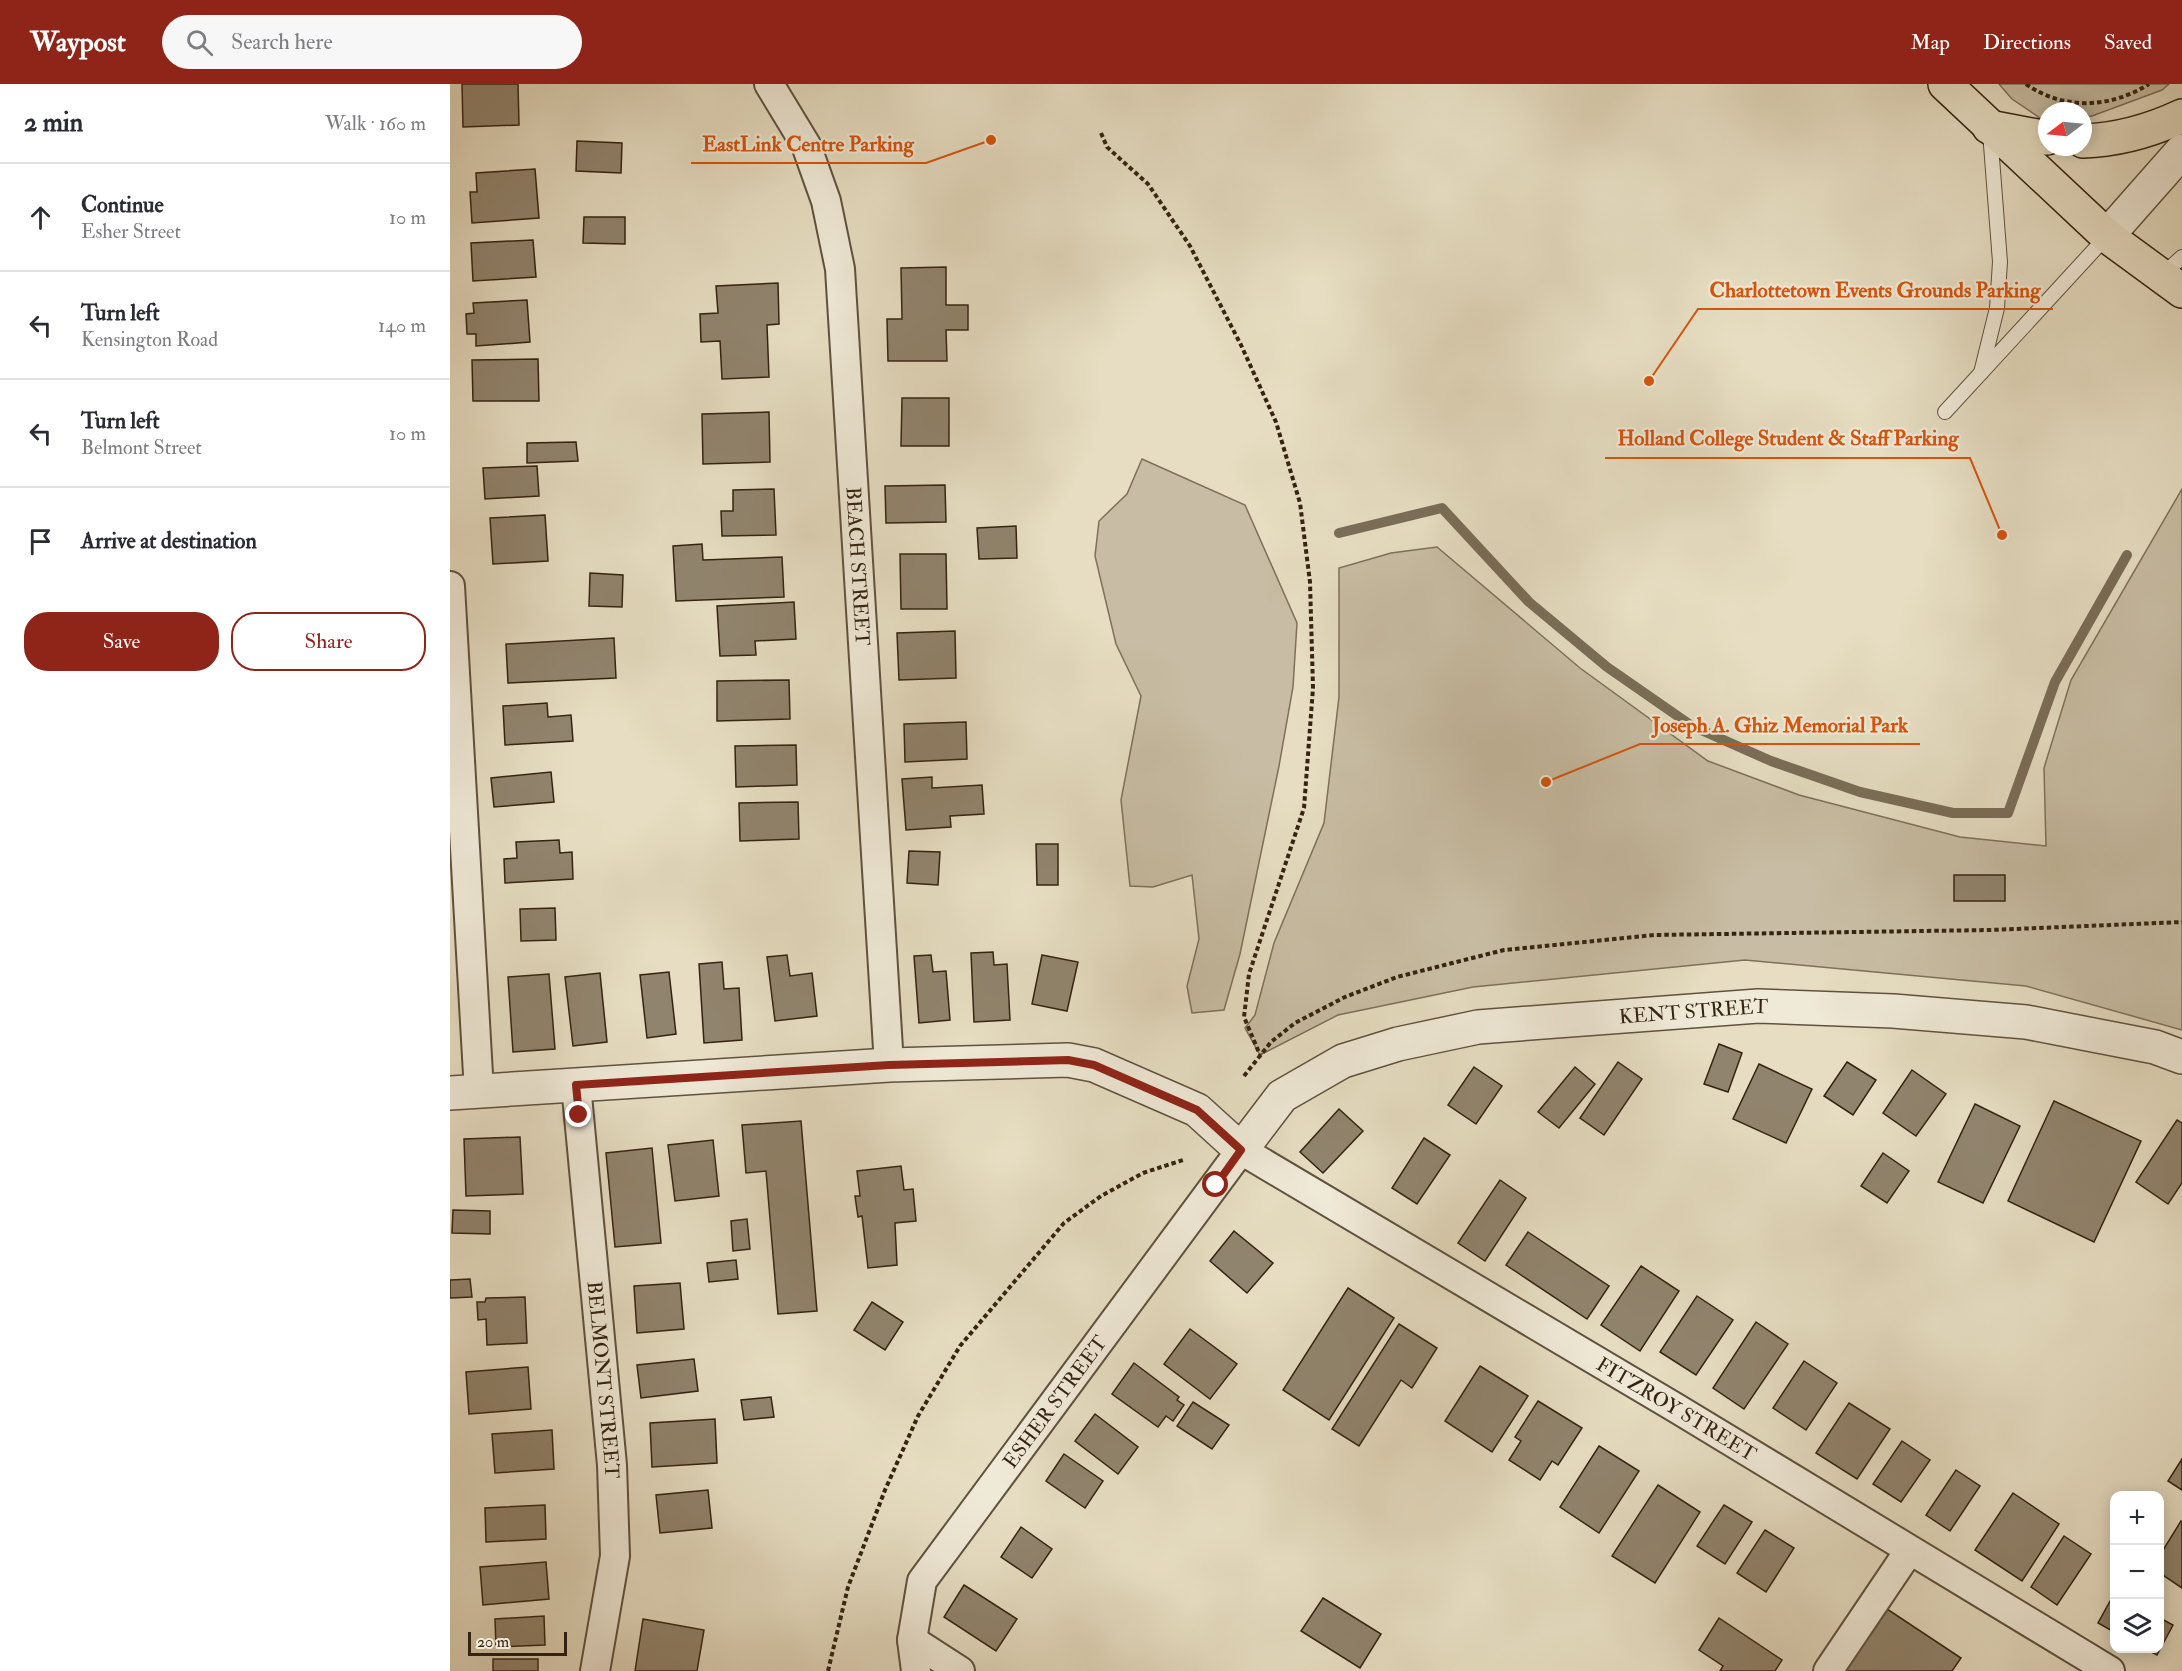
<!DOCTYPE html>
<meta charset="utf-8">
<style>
:root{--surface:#fff;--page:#f7f7f7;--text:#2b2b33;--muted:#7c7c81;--line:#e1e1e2;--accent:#8f2418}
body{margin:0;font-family:"IM FELL Double Pica",serif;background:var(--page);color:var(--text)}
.controls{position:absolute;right:18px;bottom:18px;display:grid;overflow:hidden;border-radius:12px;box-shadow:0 3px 15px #0003}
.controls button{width:54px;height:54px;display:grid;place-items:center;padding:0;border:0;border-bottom:2px solid var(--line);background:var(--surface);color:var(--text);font:30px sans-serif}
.compass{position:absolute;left:1588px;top:18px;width:54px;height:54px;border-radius:50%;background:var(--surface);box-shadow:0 3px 15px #0003;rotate:254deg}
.scale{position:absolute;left:18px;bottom:15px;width:99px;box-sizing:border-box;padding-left:6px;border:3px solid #342312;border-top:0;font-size:16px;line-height:21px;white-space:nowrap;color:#342312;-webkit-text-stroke:4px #efe9d7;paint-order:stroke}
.stop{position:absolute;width:18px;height:18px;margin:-14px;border:4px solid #8f2418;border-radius:50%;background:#fff}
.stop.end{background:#8f2418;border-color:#fff;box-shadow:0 2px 6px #0008}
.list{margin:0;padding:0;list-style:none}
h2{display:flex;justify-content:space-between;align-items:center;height:78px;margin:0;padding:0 24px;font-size:26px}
h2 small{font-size:20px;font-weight:400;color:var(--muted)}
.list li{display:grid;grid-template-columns:39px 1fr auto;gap:18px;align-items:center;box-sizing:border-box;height:108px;padding:0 24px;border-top:2px solid var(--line)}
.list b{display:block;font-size:22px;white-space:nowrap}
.list p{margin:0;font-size:20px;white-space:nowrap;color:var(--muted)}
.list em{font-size:20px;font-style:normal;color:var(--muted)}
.actions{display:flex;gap:12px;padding:18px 24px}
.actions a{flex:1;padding:14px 0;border:2px solid var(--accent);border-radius:24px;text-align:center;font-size:21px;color:var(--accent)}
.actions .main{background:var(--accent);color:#fff}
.icon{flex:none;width:33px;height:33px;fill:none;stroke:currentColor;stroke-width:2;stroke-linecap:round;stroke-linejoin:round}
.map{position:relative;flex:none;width:1732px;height:1587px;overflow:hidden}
header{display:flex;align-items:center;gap:36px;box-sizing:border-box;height:84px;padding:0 30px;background:var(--accent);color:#fff}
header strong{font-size:28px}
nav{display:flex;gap:33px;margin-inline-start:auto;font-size:21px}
.search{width:420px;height:54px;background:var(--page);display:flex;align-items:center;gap:15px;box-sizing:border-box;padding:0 21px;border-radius:33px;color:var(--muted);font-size:22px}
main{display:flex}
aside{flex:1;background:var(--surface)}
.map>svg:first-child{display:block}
</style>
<header>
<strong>Waypost</strong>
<div class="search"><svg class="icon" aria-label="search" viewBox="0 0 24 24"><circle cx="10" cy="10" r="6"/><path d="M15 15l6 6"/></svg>Search here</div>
<nav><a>Map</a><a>Directions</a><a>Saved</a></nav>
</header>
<main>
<aside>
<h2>2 min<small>Walk · 160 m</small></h2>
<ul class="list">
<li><svg class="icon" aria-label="ahead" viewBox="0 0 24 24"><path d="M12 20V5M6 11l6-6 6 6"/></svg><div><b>Continue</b><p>Esher Street</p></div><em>10 m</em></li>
<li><svg class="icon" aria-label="left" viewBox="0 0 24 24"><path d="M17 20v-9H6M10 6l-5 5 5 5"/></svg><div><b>Turn left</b><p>Kensington Road</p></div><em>140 m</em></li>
<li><svg class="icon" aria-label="left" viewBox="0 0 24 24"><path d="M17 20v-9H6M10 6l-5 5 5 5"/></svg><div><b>Turn left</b><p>Belmont Street</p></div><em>10 m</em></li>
<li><svg class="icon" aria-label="arrive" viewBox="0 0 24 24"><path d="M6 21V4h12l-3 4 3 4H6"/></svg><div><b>Arrive at destination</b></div></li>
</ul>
<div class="actions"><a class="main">Save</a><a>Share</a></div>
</aside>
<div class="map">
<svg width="1732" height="1587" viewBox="0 0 1732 1587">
<rect width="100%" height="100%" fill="#e6ddc2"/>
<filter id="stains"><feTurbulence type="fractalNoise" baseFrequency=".00333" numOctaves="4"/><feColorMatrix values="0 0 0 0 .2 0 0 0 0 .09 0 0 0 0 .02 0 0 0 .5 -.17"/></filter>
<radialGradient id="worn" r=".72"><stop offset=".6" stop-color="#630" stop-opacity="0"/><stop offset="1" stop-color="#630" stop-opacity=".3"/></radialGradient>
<!-- green -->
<g fill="#c8bda4" stroke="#7e705b" stroke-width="1.5">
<polygon points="1549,0 1719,0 1712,6 1642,32 1633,33 1633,27 1597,27 1597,35 1593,36 1562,15"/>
<polygon points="692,375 795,421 847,539 843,603 829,682 790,870 774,926 742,929 737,902 749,855 742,791 703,803 680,802 671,716 691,612 666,560 645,472 649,437 677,410"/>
<polygon points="1732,405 1732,946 1576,902 1295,876 1023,903 888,931 810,971 795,944 805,931 824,859 874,739 889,613 889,484 941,469 987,463 1130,584 1258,677 1349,711 1510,753 1596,762 1594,684 1621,596"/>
</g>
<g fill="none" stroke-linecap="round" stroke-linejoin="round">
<!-- stream -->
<polyline stroke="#7a6d58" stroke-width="10" points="889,449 992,424 1079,518 1157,583 1242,642 1321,677 1410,708 1503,729 1558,729 1605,598 1677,471"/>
</g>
<!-- building -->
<g fill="#91846e" stroke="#342312" stroke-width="1.5">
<polygon points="12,0 68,0 69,41 13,43"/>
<polygon points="127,57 172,59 171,89 126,87"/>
<polygon points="85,85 89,134 22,139 20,108 27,108 26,89"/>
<polygon points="134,133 175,133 175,160 133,159"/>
<polygon points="83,156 86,193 23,197 21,159"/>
<polygon points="496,183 496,221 518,221 518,246 496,246 497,277 438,277 437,235 452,235 451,184"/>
<polygon points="328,199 329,240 317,241 319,293 272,295 270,257 251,258 250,230 268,229 266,202"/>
<polygon points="77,216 80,258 26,262 26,250 17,250 16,230 24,229 23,219"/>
<polygon points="88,275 89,317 23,317 22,276"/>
<polygon points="452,314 499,314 499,362 451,362"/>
<polygon points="319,328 320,378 253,380 252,330"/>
<polygon points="126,358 128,377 77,379 77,359"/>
<polygon points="87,382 89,412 35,415 33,384"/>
<polygon points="495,401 496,438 436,439 435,402"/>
<polygon points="324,405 326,451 272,452 271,427 283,427 283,406"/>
<polygon points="95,431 98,477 43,480 40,434"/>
<polygon points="566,442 567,474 529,475 527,444"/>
<polygon points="252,460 253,476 332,473 334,513 226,517 223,462"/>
<polygon points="450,470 496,470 497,525 451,525"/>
<polygon points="140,489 173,491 172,523 139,522"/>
<polygon points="344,518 346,555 305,557 306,571 270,572 267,522"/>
<polygon points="505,547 506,594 449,596 447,549"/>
<polygon points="164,554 166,594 58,599 56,560"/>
<polygon points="339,596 340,635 267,637 267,597"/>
<polygon points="97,619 98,633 121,631 123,657 55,661 53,622"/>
<polygon points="516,638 517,675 455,678 454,640"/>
<polygon points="346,661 347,701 286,703 285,662"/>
<polygon points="101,688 104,718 44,723 41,694"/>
<polygon points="482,693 482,704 532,701 534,730 500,732 501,743 456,746 452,695"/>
<polygon points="348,718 349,755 290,757 289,719"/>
<polygon points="109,756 110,769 122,768 123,795 55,799 54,775 67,774 66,758"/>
<polygon points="586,760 608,760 608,801 587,801"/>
<polygon points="459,767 490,768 488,801 457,799"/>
<rect x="1504" y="791" width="51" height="26"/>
<polygon points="105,824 106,856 71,857 70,825"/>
<polygon points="543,868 544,881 557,880 560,936 524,938 521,869"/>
<polygon points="337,871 340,892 362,889 367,932 325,937 317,873"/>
<polygon points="481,871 483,888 496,887 500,936 469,939 464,872"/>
<polygon points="592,871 628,878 617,927 582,920"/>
<polygon points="272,878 274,905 289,904 292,956 254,959 249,880"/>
<polygon points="219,888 226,950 197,954 190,891"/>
<polygon points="150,889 157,958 123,962 115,893"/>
<polygon points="99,890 105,965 63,968 58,893"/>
<polygon points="1269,960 1292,969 1278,1008 1254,1000"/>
<polygon points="1168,978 1192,995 1154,1051 1130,1034"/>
<polygon points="1397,978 1426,996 1403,1031 1374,1012"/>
<polygon points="1309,980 1362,1005 1336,1059 1283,1035"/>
<polygon points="1024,983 1052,1002 1026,1040 998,1021"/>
<polygon points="1125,983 1145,1000 1109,1044 1088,1028"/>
<polygon points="1462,986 1496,1010 1466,1052 1433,1029"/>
<polygon points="1604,1017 1691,1057 1644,1158 1558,1117"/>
<polygon points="1525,1020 1570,1042 1533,1119 1488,1098"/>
<polygon points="889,1025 913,1047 873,1089 850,1068"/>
<polygon points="1727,1036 1732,1039 1732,1099 1718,1120 1686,1098"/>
<polygon points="351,1037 367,1227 328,1230 316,1087 296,1089 292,1041"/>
<polygon points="70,1053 73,1110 16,1112 14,1055"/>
<polygon points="974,1054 1000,1071 967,1120 942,1104"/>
<polygon points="263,1056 269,1112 225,1117 218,1061"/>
<polygon points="202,1064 211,1159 165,1163 156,1069"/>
<polygon points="1433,1069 1459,1087 1437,1119 1411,1102"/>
<polygon points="451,1082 454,1106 463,1105 466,1137 445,1139 447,1181 418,1184 412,1132 408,1133 405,1112 410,1112 407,1087"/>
<polygon points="1050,1096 1076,1114 1035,1177 1008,1159"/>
<polygon points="3,1126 40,1127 40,1150 2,1149"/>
<polygon points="297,1135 300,1165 283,1167 281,1137"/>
<polygon points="784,1147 823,1179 797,1209 760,1177"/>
<polygon points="1078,1148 1159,1202 1137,1235 1056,1181"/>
<polygon points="286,1176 288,1195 259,1198 257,1179"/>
<polygon points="1191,1182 1229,1207 1190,1267 1151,1241"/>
<polygon points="20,1195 22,1213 0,1214 0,1196"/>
<polygon points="230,1199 234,1245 187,1249 184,1202"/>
<polygon points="898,1204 944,1234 879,1336 833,1306"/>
<polygon points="1247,1212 1283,1236 1246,1291 1210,1268"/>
<polygon points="75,1213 77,1259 37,1261 36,1235 28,1236 27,1218 35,1218 36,1214"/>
<polygon points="422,1218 453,1238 435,1266 404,1246"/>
<polygon points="1306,1238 1338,1260 1294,1325 1263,1304"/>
<polygon points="949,1240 987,1264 962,1304 951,1296 909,1362 882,1345"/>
<polygon points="740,1245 787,1280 760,1315 714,1280"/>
<polygon points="244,1275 248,1307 191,1314 187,1281"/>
<polygon points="1354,1277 1387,1299 1356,1346 1323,1324"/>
<polygon points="684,1279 729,1313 727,1316 734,1321 723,1337 716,1332 708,1343 662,1310"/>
<polygon points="1030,1282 1078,1312 1042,1368 995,1337"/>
<polygon points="78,1283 81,1325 19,1330 16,1288"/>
<polygon points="321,1313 324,1333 294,1336 291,1316"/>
<polygon points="1088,1317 1132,1344 1108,1381 1102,1377 1090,1396 1059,1376 1071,1357 1065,1353"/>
<polygon points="743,1318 779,1341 762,1365 727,1342"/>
<polygon points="1399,1319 1440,1345 1407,1395 1366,1369"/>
<polygon points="645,1330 688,1363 668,1390 625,1357"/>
<polygon points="265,1335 267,1379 202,1383 200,1339"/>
<polygon points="102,1346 104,1385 45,1389 42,1350"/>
<polygon points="1452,1357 1480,1376 1451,1418 1423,1400"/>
<polygon points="1149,1362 1189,1387 1149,1449 1110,1423"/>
<polygon points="614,1370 653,1397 635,1424 596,1397"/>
<polygon points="1732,1375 1732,1406 1718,1397"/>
<polygon points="1506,1386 1530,1402 1500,1447 1476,1431"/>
<polygon points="1208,1401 1250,1428 1205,1499 1162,1472"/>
<polygon points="258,1406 262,1444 210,1449 206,1411"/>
<polygon points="1563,1409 1609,1440 1572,1497 1525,1466"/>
<polygon points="95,1421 96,1455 36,1458 35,1424"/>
<polygon points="1274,1421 1302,1438 1275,1480 1247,1462"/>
<polygon points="1731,1437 1732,1438 1732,1504 1710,1489 1710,1471"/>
<polygon points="571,1443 602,1465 582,1494 551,1473"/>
<polygon points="1315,1446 1344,1464 1316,1508 1287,1489"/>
<polygon points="1614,1452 1641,1470 1607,1521 1581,1503"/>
<polygon points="96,1478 99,1515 33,1521 30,1483"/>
<polygon points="514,1501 567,1535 546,1567 494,1533"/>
<polygon points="1664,1510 1664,1548 1648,1539"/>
<polygon points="873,1514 931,1550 910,1584 851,1547"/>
<polygon points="1434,1523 1511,1574 1502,1587 1391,1587"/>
<polygon points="94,1532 95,1561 46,1563 45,1535"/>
<polygon points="1269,1534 1332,1576 1325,1587 1270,1587 1273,1582 1249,1566"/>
<polygon points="1710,1534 1723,1541 1707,1571 1694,1564 1710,1564"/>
<polygon points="193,1535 254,1546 247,1587 185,1587"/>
<rect x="43" y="1575" width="45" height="12"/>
</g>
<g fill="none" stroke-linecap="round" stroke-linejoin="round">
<!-- service casing -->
<g stroke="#60523e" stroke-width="16">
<g id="service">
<polyline points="1711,192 1732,173"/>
<polyline points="1531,289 1547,224 1550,178 1540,48"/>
<polyline points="1495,328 1657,152"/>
</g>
</g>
<!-- minor casing -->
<g stroke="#60523e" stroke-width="32">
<g id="minor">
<path id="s1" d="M319,0L356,61L376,117L390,185L439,981"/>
<polyline points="0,502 29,1008"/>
<path id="s2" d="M126,1001L162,1381L165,1472L145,1587"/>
<polyline points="462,1556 510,1587"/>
<path id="s3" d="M466,1587L462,1556L472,1497L791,1066L1226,1324L1660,1587"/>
<polyline points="1378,1587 1459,1467"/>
</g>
</g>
<!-- tertiary casing -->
<g stroke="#60523e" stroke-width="36">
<g id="tertiary">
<polyline points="1657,152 1732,67"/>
<path id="s4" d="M0,1009L439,981L618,976L644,981L747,1026L791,1066L832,1012L893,977L948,960L1028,943L1308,922L1443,927L1576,938L1705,963L1732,973"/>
</g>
</g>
<!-- primary casing -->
<g stroke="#342312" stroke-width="36">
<g id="primary">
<polyline points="1495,0 1657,152 1732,207"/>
<polyline points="1539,43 1597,54"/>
<path d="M1633,57C1669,56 1700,47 1732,32"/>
</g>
</g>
<!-- path -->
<g stroke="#342312" stroke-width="4" stroke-dasharray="4.5 3" stroke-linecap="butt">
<path d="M1576,0C1614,27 1661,24 1699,0"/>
<polyline points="651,49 657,63 698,100 740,162 791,261 826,338 850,419 860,498 863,604 854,724 799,890 794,933 810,971"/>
<polyline points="794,992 821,958 845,939 895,913 947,893 1054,866 1204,851 1540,846 1732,838"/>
<polyline points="378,1587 398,1503 435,1406 468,1332 510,1262 614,1139 651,1112 693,1089 733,1076"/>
</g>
<!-- service -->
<use href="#service" stroke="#efe9d7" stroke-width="14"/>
<!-- minor -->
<use href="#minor" stroke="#efe9d7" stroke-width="28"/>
<!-- tertiary -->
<use href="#tertiary" stroke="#efe9d7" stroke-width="33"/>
<!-- primary -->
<use href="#primary" stroke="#e6ddc2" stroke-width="33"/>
</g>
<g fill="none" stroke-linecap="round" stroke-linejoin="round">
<!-- route -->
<polyline stroke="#8f2418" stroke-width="8" points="129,1031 126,1001 439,981 618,976 644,981 747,1026 791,1066 766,1101"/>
</g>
<g text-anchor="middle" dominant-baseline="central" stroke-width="4.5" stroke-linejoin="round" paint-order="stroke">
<!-- street labels -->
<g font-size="20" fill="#342312" stroke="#efe9d7">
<text stroke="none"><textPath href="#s1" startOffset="498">BEACH STREET</textPath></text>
<text stroke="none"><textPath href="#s4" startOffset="1311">KENT STREET</textPath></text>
<text stroke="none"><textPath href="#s2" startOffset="296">BELMONT STREET</textPath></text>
<text stroke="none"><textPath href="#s3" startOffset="314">ESHER STREET</textPath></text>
<text stroke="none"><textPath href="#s3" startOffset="1134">FITZROY STREET</textPath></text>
</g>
</g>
<!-- callouts -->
<path fill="none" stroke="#d6540d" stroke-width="2" d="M541 56L476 79H241M1199 297L1248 225H1603M1552 451L1520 374H1155M1096 698L1190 660H1470"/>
<g fill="#d6540d" stroke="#efe9d7" stroke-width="2">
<circle cx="541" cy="56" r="6"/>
<circle cx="1199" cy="297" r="6"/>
<circle cx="1552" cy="451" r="6"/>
<circle cx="1096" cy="698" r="6"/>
</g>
<g font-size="21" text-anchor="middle" font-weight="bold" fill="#d6540d" stroke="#efe9d7" stroke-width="4.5" stroke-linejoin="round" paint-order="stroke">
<text x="358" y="67">EastLink Centre Parking</text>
<text x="1425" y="213">Charlottetown Events Grounds Parking</text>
<text x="1338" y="361">Holland College Student &amp; Staff Parking</text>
<text x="1330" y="648">Joseph A. Ghiz Memorial Park</text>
</g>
<rect width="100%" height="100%" filter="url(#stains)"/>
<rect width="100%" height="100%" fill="url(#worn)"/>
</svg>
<div class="controls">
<button>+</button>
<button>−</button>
<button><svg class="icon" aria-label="layers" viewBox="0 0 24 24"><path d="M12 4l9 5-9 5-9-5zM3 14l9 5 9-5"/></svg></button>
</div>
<svg class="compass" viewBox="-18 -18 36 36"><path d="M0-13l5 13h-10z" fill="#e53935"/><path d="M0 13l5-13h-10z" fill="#7c7c81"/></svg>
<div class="scale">20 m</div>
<div class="stop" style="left:766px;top:1101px"></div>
<div class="stop end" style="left:129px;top:1031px"></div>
</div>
</main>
